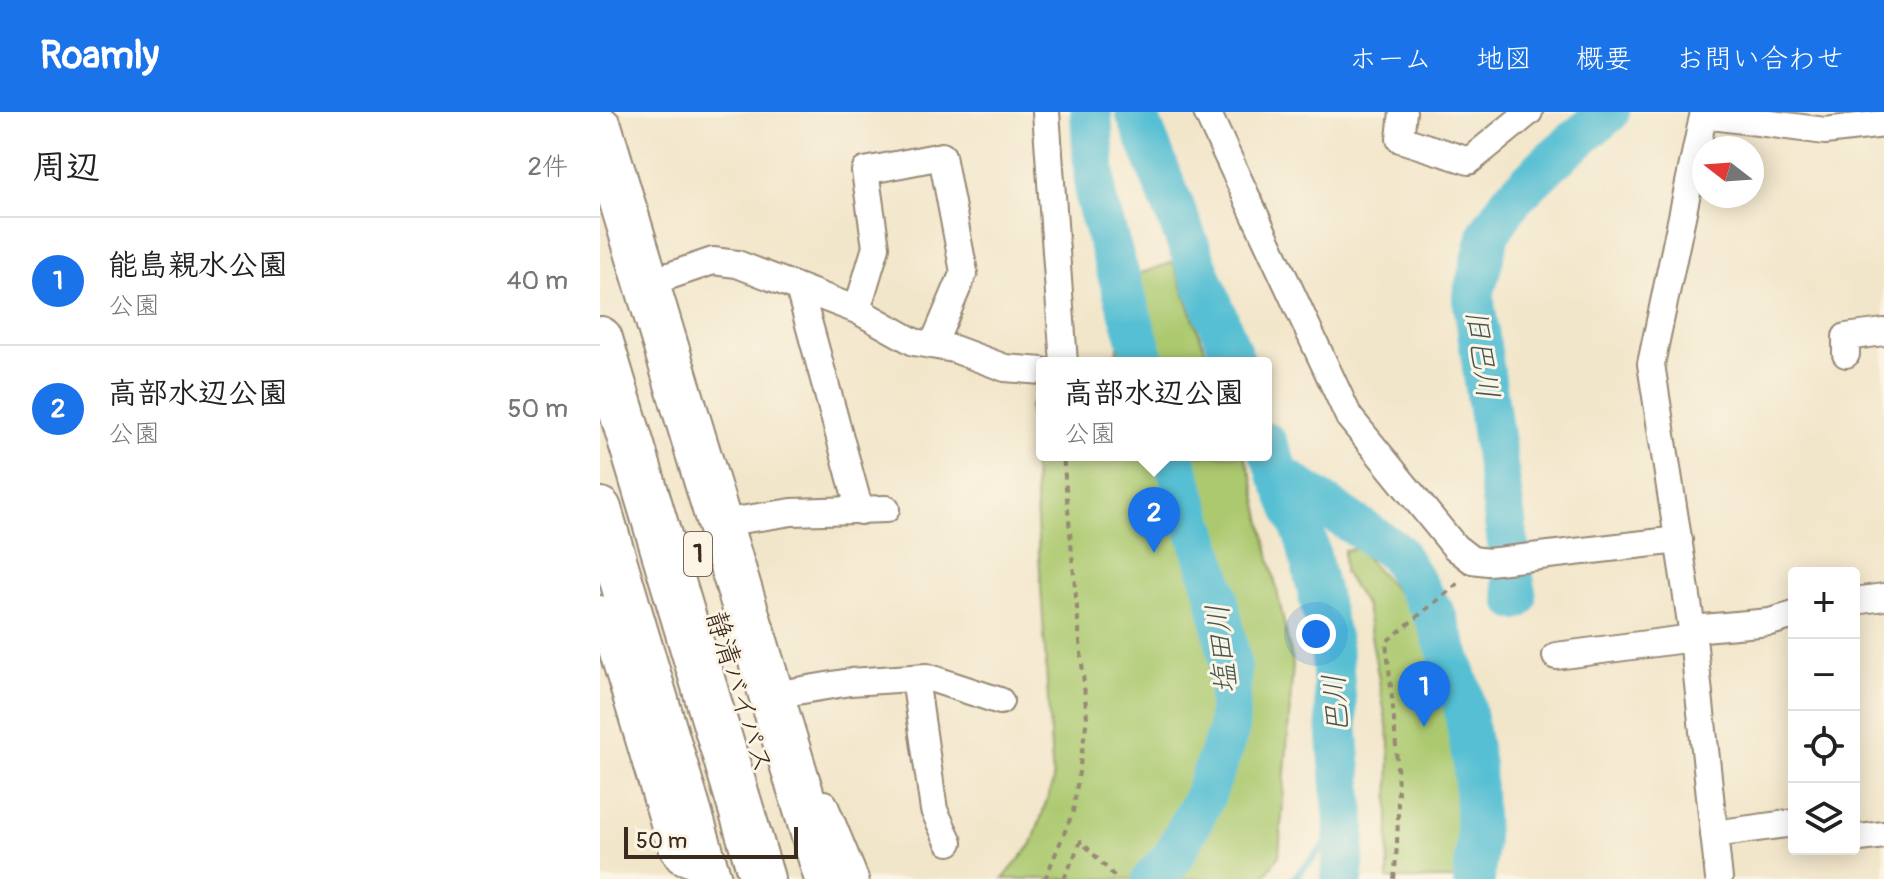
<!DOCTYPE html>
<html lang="ja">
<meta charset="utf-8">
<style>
:root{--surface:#fff;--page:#f2f2f2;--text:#222;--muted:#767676;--line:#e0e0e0;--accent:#1a73e8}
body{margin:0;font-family:Pangolin,"Klee One",sans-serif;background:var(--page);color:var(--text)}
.controls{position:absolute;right:24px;bottom:24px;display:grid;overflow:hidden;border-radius:8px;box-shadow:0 4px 20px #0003}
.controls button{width:72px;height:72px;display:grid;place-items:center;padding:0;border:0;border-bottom:2px solid var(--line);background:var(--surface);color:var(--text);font:40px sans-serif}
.compass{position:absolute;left:1092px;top:24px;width:72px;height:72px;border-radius:50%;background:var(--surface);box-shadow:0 4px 20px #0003;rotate:287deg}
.scale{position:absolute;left:24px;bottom:20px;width:174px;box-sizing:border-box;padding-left:8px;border:4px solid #3b2a1e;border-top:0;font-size:22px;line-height:28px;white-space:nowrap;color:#3b2a1e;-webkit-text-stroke:6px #fcf5e5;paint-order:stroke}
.you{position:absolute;left:716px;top:522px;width:28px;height:28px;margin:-20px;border:6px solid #fff;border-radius:50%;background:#1a73e8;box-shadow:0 0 0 12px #1a73e833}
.badge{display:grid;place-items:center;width:52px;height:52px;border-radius:50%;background:var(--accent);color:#fff;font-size:26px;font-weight:700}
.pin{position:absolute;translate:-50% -66px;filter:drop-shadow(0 2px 4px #0008)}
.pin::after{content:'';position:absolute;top:42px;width:28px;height:24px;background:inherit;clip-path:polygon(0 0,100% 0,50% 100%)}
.popup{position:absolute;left:436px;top:245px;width:236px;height:104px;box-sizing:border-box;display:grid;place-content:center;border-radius:8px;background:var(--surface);filter:drop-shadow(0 2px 6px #0005);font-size:26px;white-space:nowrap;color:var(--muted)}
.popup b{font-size:30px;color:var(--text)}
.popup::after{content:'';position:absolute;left:50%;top:100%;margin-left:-16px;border:16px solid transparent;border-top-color:var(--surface)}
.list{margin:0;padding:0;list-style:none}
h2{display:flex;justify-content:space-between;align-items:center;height:104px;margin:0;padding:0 32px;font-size:34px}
h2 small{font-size:26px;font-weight:400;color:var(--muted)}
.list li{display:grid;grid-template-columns:52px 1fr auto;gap:24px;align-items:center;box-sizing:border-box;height:128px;padding:0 32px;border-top:2px solid var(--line)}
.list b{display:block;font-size:30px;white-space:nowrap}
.list p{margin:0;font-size:26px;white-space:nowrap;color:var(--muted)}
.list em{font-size:26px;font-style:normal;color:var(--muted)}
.icon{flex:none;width:44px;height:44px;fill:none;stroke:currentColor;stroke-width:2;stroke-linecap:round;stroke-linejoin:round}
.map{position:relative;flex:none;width:1284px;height:767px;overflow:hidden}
header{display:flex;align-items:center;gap:48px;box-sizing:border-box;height:112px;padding:0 40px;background:var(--accent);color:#fff}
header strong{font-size:38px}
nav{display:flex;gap:44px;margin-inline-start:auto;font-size:28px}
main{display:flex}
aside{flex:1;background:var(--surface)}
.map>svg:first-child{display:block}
</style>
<header>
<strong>Roamly</strong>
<nav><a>ホーム</a><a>地図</a><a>概要</a><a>お問い合わせ</a></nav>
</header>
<main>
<aside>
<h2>周辺<small>2件</small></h2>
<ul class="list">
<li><span class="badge">1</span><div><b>能島親水公園</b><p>公園</p></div><em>40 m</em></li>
<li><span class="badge">2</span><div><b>高部水辺公園</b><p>公園</p></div><em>50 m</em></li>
</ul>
</aside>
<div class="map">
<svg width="1284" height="767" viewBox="0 0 1284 767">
<rect width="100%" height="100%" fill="#fcf5e5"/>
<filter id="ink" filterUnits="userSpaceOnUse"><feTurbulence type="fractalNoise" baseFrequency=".0125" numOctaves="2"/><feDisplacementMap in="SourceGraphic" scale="16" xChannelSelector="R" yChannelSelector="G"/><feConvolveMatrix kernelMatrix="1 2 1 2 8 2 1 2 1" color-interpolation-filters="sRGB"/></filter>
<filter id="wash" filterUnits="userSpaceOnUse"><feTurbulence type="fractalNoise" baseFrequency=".006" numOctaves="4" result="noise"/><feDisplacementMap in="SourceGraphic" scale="32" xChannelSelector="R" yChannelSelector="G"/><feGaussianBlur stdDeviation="1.8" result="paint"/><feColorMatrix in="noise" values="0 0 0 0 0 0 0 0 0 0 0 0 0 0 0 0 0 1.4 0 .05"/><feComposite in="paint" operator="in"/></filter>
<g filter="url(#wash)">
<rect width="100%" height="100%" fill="#f2e6ca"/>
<!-- green -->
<g fill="#acc970" stroke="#747a47" stroke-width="2">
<polygon points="573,150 610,251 472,251 517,241 530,165"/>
<polygon points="442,276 442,343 644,343 652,365 693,552 679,744 662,767 403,767 432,732 453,670 430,295"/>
<polygon points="758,437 831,517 859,599 867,735 860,767 788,767 790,631 766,495 744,460 744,438"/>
</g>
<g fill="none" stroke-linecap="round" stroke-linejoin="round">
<!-- stream -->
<polyline stroke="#56bfd3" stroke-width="7" points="693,767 745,713"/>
<!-- river -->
<g stroke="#56bfd3" stroke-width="42">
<polyline points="491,0 496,88 545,251"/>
<polyline points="536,0 635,251"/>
<polyline points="666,331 706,427 731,534 745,713 742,767"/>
<polyline points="678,362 796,440 836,505 861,578 874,654 877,728 874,767"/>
<polyline points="916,487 873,184 889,121 912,87 950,50 1009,0"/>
<polyline points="553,767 573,745 604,685 628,620 631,555 616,480 573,343"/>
</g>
</g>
</g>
<g filter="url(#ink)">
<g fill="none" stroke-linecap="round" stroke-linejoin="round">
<!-- minor casing -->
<g stroke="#968874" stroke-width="30">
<g id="minor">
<polyline points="446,0 464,251"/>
<polyline points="607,0 749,305 855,435 872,448 888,450 1079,428"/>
<polyline points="803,0 800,27 869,49 929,0"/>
<polyline points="1104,0 1051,252 1092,517 1119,767"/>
<polyline points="1104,3 1225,19 1284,12"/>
<polyline points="66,165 113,149 137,152 257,198 314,230 354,237 405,256 442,259"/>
<polyline points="199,176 260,399"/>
<polyline points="257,198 276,135 265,59 342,44 364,160 333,233"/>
<polyline points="1246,242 1246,225 1284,220"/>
<polyline points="140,408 192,400 286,397"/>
<polyline points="1254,489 1284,485"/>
<polyline points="0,497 71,735 79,747 108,759"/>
<polyline points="1092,517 1170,510 1194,503"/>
<polyline points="956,544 1093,526"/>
<polyline points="315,566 334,698 349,730"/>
<polyline points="191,580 250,570 327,565 400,589"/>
<polyline points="224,692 255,767"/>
<polyline points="1114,722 1194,711"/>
<polyline points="1260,726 1284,723"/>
</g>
</g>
<!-- trunk casing -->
<g stroke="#968874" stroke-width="46">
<polyline id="trunk" points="0,397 110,767"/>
</g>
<!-- motorway casing -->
<g stroke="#968874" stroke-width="48">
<g id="motorway">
<polyline points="0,17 227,767"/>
<polyline points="0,227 162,767"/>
</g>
</g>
<!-- path -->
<g stroke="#968874" stroke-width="4" stroke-dasharray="6 6" stroke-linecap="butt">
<polyline points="445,767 473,700 487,606 463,343"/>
<polyline points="464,767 481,729 517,767"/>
<path d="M794,767C803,688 795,609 786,530L860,470"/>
</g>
<!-- minor -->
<use href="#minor" stroke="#fff" stroke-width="26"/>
<!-- trunk -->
<use href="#trunk" stroke="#fff" stroke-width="42"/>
<!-- motorway -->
<use href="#motorway" stroke="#fff" stroke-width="44"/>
</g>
</g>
<g text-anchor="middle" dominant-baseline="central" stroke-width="6" stroke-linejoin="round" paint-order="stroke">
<!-- shield labels -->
<rect fill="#fcf5e5" stroke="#75675a" stroke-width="2" x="84" y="420" width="28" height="44" rx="6"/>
<g font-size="26" font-weight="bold" fill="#3b2a1e">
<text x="98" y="442">1</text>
</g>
<!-- street labels -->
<g font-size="28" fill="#3b2a1e" stroke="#fcf5e5">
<text transform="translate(139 580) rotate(73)">静清バイパス</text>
</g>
<!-- water labels -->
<g font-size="30" font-style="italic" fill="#435754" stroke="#fcf5e5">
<text transform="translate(882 242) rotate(82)">旧巴川</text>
<text transform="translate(622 537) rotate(-96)">塩田川</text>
<text transform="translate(736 592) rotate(-94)">巴川</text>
</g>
</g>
</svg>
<div class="controls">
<button>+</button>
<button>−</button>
<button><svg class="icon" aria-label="locate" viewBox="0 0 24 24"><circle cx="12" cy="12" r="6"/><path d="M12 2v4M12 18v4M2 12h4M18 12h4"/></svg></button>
<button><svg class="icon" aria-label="layers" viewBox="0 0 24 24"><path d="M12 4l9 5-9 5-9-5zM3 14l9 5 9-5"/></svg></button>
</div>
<svg class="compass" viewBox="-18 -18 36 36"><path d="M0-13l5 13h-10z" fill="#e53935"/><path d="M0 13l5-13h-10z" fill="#767676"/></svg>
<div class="scale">50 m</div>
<div class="you"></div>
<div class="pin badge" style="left:824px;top:615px">1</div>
<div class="pin badge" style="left:554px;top:441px">2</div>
<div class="popup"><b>高部水辺公園</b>公園</div>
</div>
</main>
